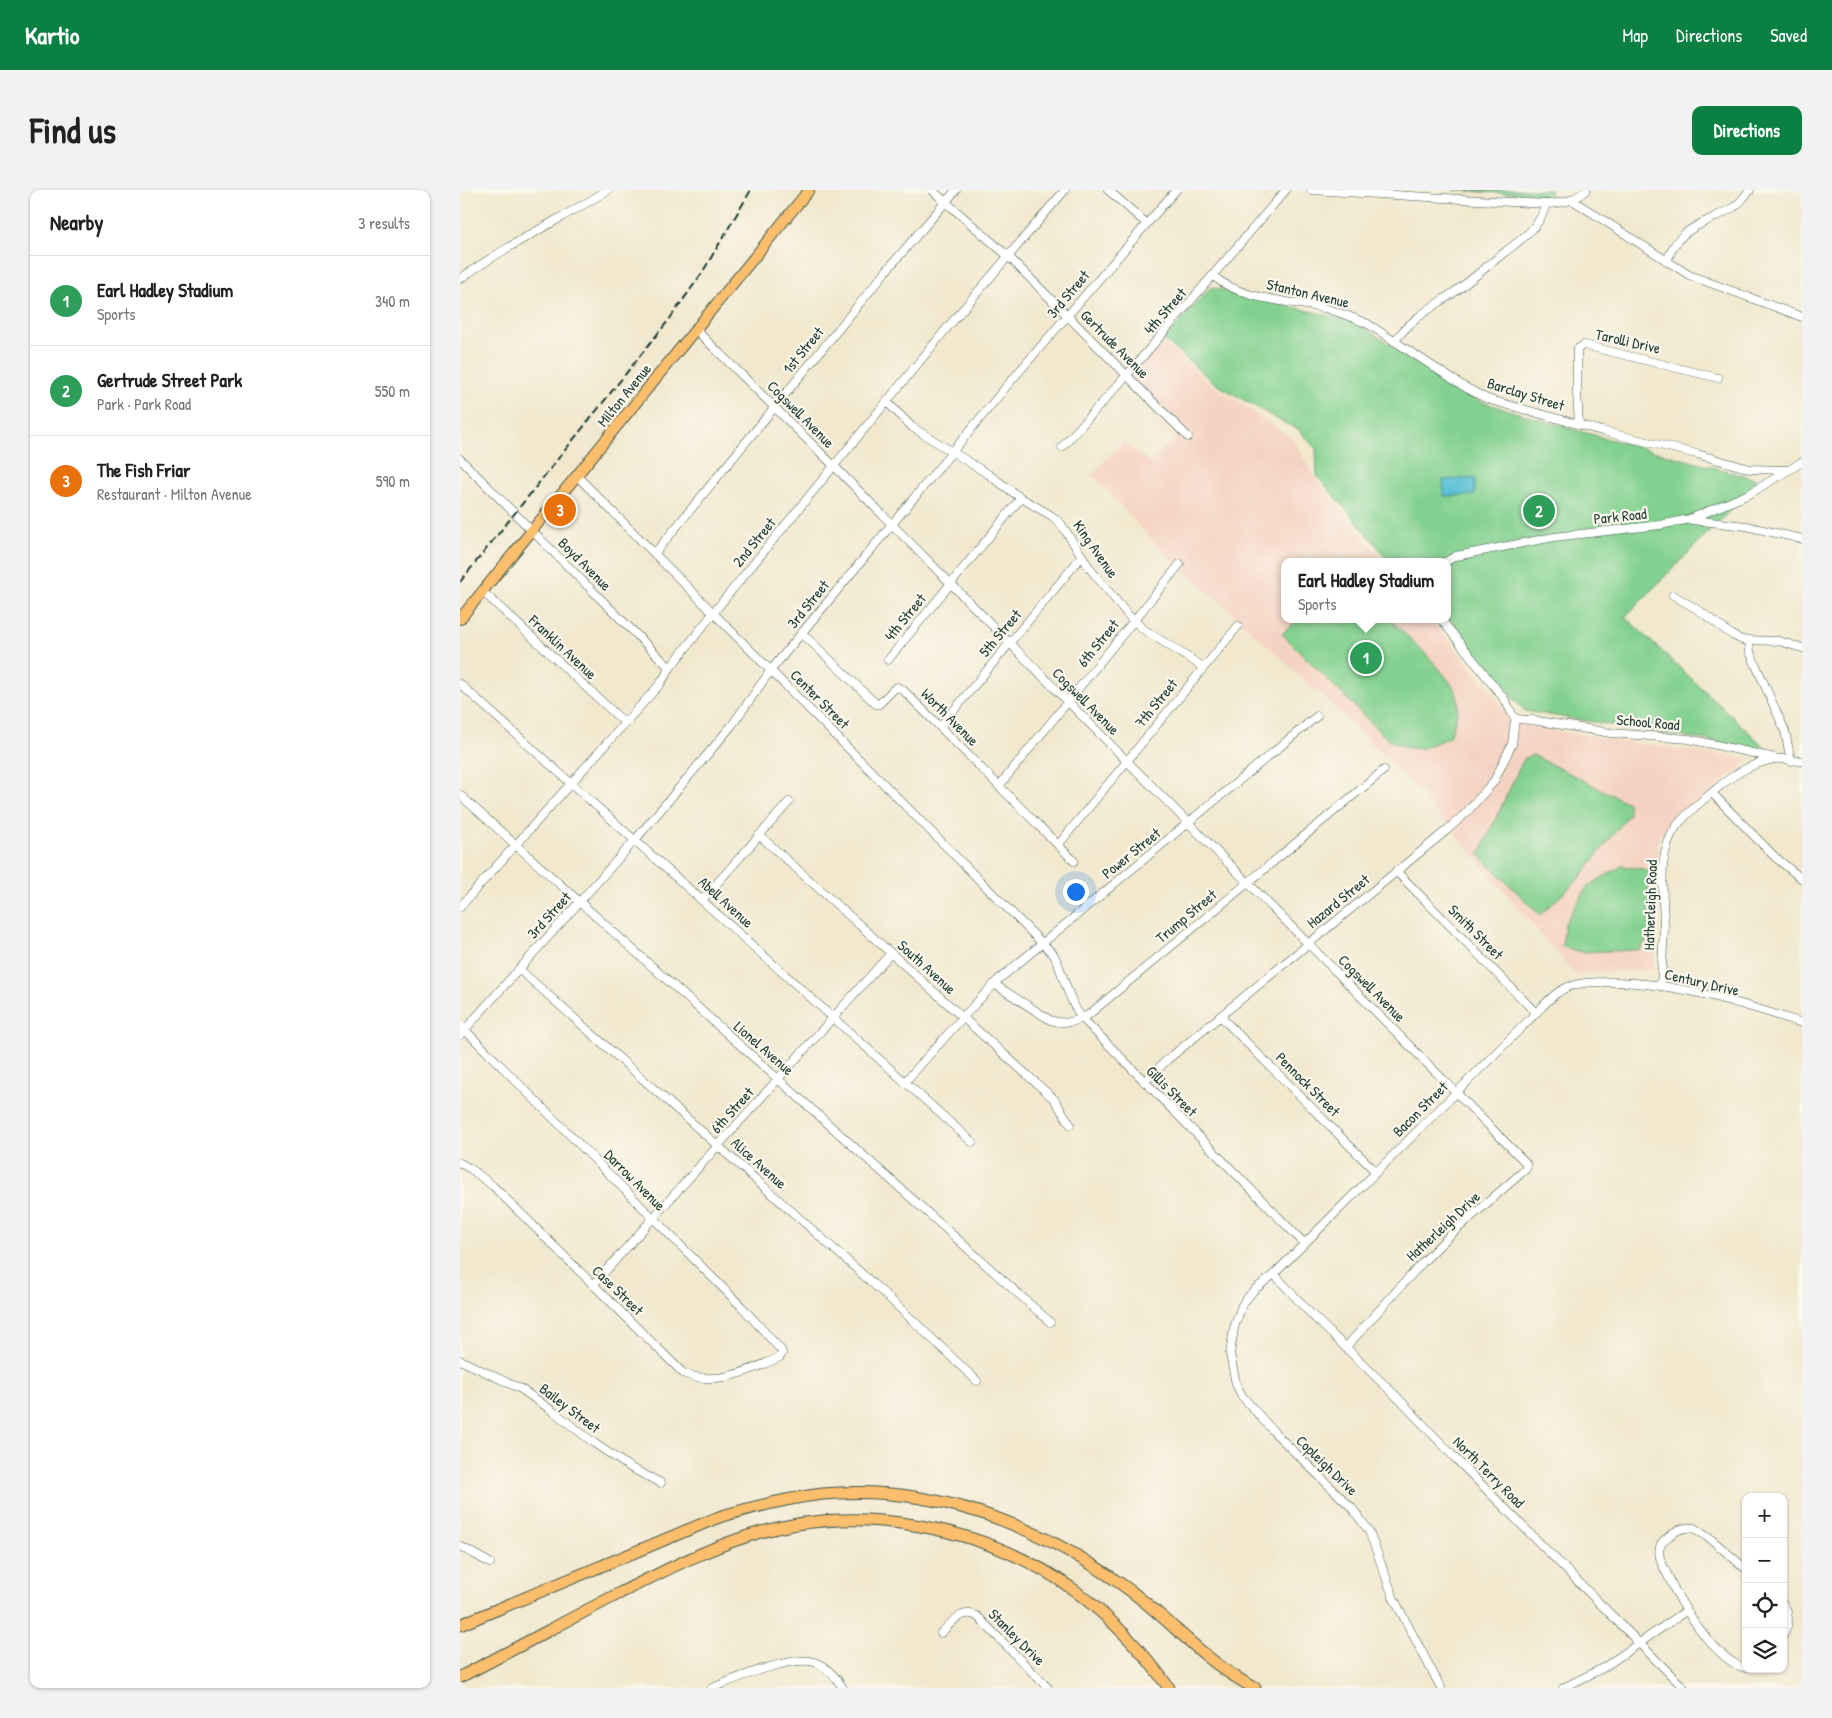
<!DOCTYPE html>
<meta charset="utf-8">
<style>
:root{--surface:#fff;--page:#f2f2f2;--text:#222;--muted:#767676;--line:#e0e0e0;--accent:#0b8043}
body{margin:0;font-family:"Patrick Hand",sans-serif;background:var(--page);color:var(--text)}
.controls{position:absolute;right:15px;bottom:15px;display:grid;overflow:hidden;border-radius:10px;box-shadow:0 1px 4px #0004}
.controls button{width:45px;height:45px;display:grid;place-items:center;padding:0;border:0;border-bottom:1px solid var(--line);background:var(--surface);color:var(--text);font:25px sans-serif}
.you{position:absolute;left:615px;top:701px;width:18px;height:18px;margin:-12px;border:4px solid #fff;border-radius:50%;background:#1a73e8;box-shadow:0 0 0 8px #1a73e833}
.badge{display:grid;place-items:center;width:32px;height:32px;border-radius:50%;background:var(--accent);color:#fff;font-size:16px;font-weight:700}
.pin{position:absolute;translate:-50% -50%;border:2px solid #fff;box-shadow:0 1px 5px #0006}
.popup{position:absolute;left:821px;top:368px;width:170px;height:65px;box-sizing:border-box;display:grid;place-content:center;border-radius:10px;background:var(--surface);filter:drop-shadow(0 1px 4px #0005);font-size:16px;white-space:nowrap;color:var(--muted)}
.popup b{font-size:19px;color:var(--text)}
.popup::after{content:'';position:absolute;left:50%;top:100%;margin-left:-10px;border:10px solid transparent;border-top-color:var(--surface)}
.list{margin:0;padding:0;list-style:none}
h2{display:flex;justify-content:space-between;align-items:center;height:65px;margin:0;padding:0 20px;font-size:21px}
h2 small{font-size:16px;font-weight:400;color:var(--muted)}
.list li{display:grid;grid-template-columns:32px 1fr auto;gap:15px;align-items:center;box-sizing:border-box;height:90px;padding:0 20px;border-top:1px solid var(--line)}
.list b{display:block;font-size:19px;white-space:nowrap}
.list p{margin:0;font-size:16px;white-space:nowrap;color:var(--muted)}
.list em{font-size:16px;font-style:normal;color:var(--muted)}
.icon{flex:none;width:28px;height:28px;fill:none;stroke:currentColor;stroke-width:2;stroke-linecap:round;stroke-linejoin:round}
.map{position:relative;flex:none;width:1342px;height:1498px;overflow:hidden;border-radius:10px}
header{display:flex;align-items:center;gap:30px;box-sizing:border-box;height:70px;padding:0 25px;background:var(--accent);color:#fff}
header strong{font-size:24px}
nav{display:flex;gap:28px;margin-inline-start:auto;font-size:18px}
.intro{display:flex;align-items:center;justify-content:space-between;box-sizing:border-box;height:120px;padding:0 30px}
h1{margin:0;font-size:35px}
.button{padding:12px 22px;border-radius:10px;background:var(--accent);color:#fff;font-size:18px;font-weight:700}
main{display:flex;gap:30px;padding:0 30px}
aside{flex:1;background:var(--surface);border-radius:10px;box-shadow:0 1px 4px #0004}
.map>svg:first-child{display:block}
</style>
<header>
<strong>Kartio</strong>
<nav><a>Map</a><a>Directions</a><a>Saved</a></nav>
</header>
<div class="intro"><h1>Find us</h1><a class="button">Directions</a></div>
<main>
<aside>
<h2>Nearby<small>3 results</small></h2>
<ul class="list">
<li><span class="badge" style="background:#2e9e5b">1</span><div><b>Earl Hadley Stadium</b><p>Sports</p></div><em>340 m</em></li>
<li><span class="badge" style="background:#2e9e5b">2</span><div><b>Gertrude Street Park</b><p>Park · Park Road</p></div><em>550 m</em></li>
<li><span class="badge" style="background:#e8710a">3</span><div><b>The Fish Friar</b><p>Restaurant · Milton Avenue</p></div><em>590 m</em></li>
</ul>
</aside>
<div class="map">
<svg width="1342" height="1498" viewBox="0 0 1342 1498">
<rect width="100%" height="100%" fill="#fbf7ec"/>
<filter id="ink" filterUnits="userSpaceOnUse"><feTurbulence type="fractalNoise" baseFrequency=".02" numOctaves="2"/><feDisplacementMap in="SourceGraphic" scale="10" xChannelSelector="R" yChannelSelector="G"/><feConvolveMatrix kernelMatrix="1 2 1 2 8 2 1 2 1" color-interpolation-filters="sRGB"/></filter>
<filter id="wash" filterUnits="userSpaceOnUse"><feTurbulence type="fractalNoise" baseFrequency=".0096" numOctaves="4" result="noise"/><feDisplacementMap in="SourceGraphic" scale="20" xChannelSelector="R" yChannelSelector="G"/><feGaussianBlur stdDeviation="1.12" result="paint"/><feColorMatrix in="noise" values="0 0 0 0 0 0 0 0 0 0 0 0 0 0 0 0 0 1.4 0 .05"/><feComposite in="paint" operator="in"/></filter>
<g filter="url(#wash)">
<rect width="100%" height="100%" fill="#f1e8ce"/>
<!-- built -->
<polygon fill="#f5d3c2" points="703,152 754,196 832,248 858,292 924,372 825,372 825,429 971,429 1047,521 1072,538 1290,569 1199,646 1194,779 1116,785 956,598 871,514 696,354 633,285 663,251 690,273 720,244 666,193"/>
<!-- green -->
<g fill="#83d190" stroke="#518762">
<polygon points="993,0 1091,0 1090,6"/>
<polygon points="751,97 895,132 1018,211 1119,241 1300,290 1165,427 1308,560 1065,521 977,429 987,429 987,372 929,372 914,352 857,286 856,259 838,239 824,233 756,194 704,150"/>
<path d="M838,429H930C945,445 996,489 998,509C999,523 994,535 989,547C959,560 958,564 927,549L822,444Z"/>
<polygon points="1073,565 1168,613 1169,624 1119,689 1080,725 1019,665 1064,568"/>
<polygon points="1162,676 1189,680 1189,746 1180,760 1122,762 1102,757 1105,733 1128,696"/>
</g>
<!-- water -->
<polygon fill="#57c0d3" stroke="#3b7e84" points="1015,288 1015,305 984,306 983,290"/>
</g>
<g filter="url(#ink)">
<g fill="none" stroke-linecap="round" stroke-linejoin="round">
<!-- minor casing -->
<g stroke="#3e574b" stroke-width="9">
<g id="minor">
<polyline points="472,0 549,67 728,247"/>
<polyline points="648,0 686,33"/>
<path d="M851,0L1086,14C1102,13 1113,12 1126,0"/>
<polyline points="1112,10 1229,85 1342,127"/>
<path d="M1207,72C1217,36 1246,34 1274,17C1280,13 1285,6 1290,0"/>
<path d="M753,86C784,111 826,110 864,118C879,122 894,128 908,134L1003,196L1027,209L1142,241L1237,264L1290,279L1329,280L1342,272"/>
<path d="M0,89C47,55 99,30 148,0"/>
<polyline points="236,140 374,276 1066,973 1066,979 989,1046 962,1073 886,1157"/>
<path d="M935,151C951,128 978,114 1000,98C1016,86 1030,74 1045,62C1063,48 1081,36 1086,14"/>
<polyline points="427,212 452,237 528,284 561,308 592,326 601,334 631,380 668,425 683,439 743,477"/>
<polyline points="1119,235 1117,202 1117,160 1120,157 1124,155 1258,188"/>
<polyline points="602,257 667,185 826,0"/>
<polyline points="0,269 210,478"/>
<path d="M117,286L594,765C604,785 608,810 622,828L844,1053"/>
<polyline points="1232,330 1286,336 1342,349"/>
<polyline points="195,363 427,80 496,0"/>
<polyline points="985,372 996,366 1094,347 1200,335 1230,329 1289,304 1327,281"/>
<polyline points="22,401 165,533"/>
<polyline points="1213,405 1240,421 1272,445 1282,450 1319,451 1342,458"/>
<polyline points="342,443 416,514 419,514 434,499 437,497 443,500 614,671"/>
<polyline points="1289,450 1290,462 1325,541 1331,571"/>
<polyline points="428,470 561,308"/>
<polyline points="0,494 512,952"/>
<polyline points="1055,529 1072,530 1151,543 1229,549 1315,568"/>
<polyline points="480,537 622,366"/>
<polyline points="539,596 720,374"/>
<polyline points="1252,603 1315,667 1342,689"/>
<polyline points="0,605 590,1132"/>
<polyline points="299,645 594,909 610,934"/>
<polyline points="598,655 778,436"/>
<polyline points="936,681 1076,823"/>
<polyline points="243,709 329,612"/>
<polyline points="0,717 200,494 210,478 254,422 492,132 605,0"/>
<polyline points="59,779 428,1107 517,1191"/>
<path d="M534,794L590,830C605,835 614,832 627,826L924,580"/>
<path d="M1201,796C1202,777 1203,757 1204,738C1204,706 1196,665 1216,637C1226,623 1242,611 1255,600C1273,585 1291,573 1315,569C1324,568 1334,571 1342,571"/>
<polyline points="760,826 916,982"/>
<path d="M0,835L281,1116L321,1160L322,1163L320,1167C292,1180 254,1197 223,1183L33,996L11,979L0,973"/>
<polyline points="0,845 175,650 252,559 272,535 311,480 370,409 551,191 716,0"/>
<polyline points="445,892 503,827 538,790 857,526"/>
<polyline points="684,892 707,870 987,640 1006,623 1034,591 1052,554 1055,529 1045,510 981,429"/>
<polyline points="814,1084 850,1123 938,1208 996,1269 1224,1498"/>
<polyline points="133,1095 431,763"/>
<polyline points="0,1170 61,1199 94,1222 134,1253 171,1278 201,1293"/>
<polyline points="0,1356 30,1373"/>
<path d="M1286,1379L1252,1350L1234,1338C1225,1337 1216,1340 1209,1346C1205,1349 1201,1352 1200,1357C1197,1367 1204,1378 1208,1386C1220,1413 1255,1471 1286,1478"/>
<path d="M1323,1414C1330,1424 1329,1435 1323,1446"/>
<path d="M481,1443C491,1433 502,1418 517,1426L588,1498"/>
<path d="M252,1498C275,1489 331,1465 354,1472C367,1476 376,1488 383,1498"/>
<path d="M981,1498L934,1409L909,1341L892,1318L814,1242L782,1206L776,1194L770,1164L774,1138L782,1115L793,1101L814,1084L1076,823C1085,814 1095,802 1108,797C1121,792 1135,792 1149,792C1215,792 1280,813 1342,833"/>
<polyline points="1103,1498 1143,1478 1226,1421"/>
</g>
</g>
<!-- major casing -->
<g stroke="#3e574b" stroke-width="12">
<polyline id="major" points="0,429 349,0"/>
</g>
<!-- highway casing -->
<g stroke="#3e574b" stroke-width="13">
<g id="highway">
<path d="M0,1435L259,1327C293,1317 327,1308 363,1304C469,1294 575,1333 661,1394C708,1426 744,1473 795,1498"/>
<path d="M0,1487C53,1460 106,1431 160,1403C202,1382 244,1360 288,1346C395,1311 524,1335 614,1400C650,1427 683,1461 709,1498"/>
</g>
</g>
<!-- minor -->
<use href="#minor" stroke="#fff" stroke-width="8"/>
<!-- major -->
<use href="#major" stroke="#fabe6d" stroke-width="10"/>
<!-- highway -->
<use href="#highway" stroke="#fabe6d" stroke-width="11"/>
<!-- rail -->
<polyline stroke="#1f3d34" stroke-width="2" stroke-dasharray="8 4" stroke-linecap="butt" points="0,392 211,127 242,83 291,0"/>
</g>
</g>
<g text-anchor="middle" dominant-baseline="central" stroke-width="4.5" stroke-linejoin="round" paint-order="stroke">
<!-- street labels -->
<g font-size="15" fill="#1f3d34" stroke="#fbf7ec">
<text transform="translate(848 103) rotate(13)">Stanton Avenue</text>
<text transform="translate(608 104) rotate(-50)">3rd Street</text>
<text transform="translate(705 121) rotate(-49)">4th Street</text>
<text transform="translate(1168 151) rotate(13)">Tarolli Drive</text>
<text transform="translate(655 154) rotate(45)">Gertrude Avenue</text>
<text transform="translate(343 160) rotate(-51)">1st Street</text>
<text transform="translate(1066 204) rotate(17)">Barclay Street</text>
<text transform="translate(164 205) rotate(-51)">Milton Avenue</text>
<text transform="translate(341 224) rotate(45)">Cogswell Avenue</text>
<text transform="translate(1160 326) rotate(-6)">Park Road</text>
<text transform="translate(294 352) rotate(-51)">2nd Street</text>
<text transform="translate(636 359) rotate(55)">King Avenue</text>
<text transform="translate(125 374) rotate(45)">Boyd Avenue</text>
<text transform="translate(348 414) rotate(-51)">3rd Street</text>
<text transform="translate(445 427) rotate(-51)">4th Street</text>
<text transform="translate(540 443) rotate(-50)">5th Street</text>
<text transform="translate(638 453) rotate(-51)">6th Street</text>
<text transform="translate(103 457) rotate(43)">Franklin Avenue</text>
<text transform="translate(360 509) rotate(45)">Center Street</text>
<text transform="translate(626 511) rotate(45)">Cogswell Avenue</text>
<text transform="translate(696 513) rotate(-51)">7th Street</text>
<text transform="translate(490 527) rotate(45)">Worth Avenue</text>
<text transform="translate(1188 532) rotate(5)">School Road</text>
<text transform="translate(671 663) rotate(-39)">Power Street</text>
<text transform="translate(878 711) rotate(-39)">Hazard Street</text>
<text transform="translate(266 712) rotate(42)">Abell Avenue</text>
<text transform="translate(1190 715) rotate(-88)">Hatherleigh Road</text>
<text transform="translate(89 725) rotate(-48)">3rd Street</text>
<text transform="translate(726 726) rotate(-40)">Trump Street</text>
<text transform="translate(1016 742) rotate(45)">Smith Street</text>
<text transform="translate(467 777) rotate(42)">South Avenue</text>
<text transform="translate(1242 792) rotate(13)">Century Drive</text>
<text transform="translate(912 798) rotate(45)">Cogswell Avenue</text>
<text transform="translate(304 858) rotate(41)">Lionel Avenue</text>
<text transform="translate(848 894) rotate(45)">Pennock Street</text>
<text transform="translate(712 901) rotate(45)">Gillis Street</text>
<text transform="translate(960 919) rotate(-45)">Bacon Street</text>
<text transform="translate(272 920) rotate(-48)">6th Street</text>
<text transform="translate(299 973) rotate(42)">Alice Avenue</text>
<text transform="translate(175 990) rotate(45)">Darrow Avenue</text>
<text transform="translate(983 1036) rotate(-43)">Hatherleigh Drive</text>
<text transform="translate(158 1100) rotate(44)">Case Street</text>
<text transform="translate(110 1218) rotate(37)">Bailey Street</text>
<text transform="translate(867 1275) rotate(44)">Copleigh Drive</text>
<text transform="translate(1029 1282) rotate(45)">North Terry Road</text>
<text transform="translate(557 1447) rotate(45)">Stanley Drive</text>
</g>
</g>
</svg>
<div class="controls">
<button>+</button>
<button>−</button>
<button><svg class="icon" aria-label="locate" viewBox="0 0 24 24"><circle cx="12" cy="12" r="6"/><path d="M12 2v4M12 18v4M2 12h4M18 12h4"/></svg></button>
<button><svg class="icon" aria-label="layers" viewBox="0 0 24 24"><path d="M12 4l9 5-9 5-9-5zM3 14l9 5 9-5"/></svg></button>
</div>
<div class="you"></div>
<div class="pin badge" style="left:906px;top:468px;background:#2e9e5b">1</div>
<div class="popup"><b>Earl Hadley Stadium</b>Sports</div>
<div class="pin badge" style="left:1079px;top:321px;background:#2e9e5b">2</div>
<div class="pin badge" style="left:100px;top:320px;background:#e8710a">3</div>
</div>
</main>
